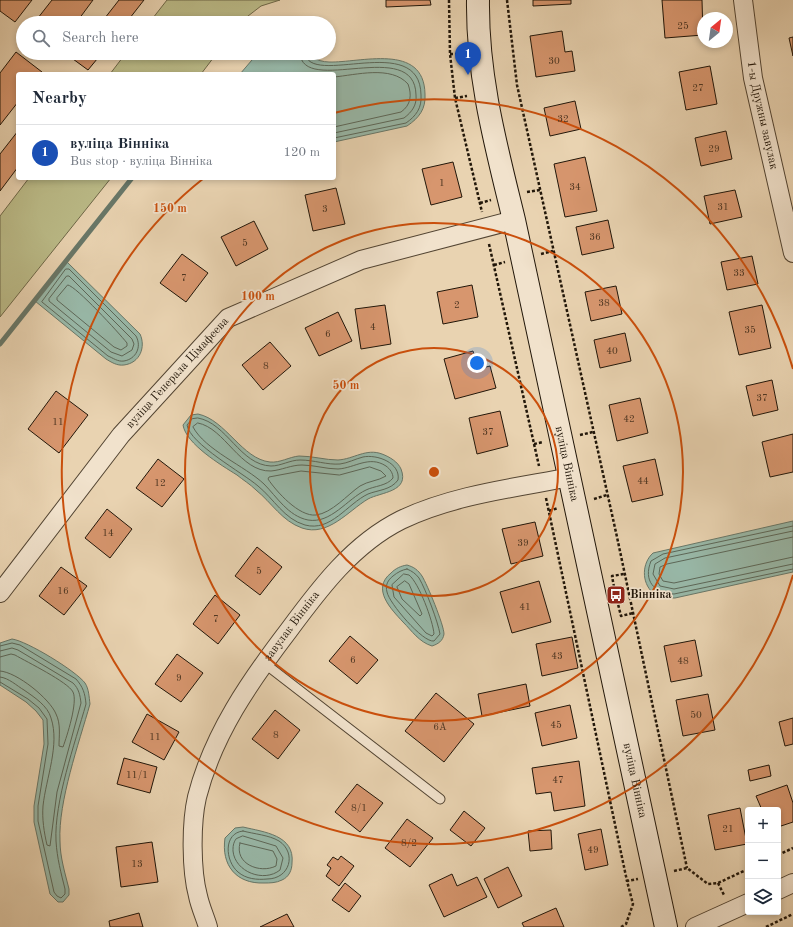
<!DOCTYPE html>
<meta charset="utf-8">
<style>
:root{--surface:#fff;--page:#f2f2f3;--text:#1f2937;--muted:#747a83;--line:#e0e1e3;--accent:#2563eb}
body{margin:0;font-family:"Old Standard TT",serif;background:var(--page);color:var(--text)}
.controls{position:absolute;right:12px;bottom:12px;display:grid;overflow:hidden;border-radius:4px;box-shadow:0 2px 6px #0003}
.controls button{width:36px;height:36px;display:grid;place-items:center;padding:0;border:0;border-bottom:1px solid var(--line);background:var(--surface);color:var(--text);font:20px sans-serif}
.compass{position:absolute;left:697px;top:12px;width:36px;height:36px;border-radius:50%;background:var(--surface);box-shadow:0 2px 6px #0003;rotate:29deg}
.you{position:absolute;left:477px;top:363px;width:14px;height:14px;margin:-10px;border:3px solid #fff;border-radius:50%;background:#1a73e8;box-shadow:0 0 0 6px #1a73e833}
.badge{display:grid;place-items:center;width:26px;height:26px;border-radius:50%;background:var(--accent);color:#fff;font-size:13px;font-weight:700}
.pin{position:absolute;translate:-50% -33px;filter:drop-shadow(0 1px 2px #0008)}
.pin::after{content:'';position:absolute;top:21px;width:14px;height:12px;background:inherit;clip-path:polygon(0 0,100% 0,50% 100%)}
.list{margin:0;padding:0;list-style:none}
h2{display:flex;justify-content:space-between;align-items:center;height:52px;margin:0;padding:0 16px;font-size:17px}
h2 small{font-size:13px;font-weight:400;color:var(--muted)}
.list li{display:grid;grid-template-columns:26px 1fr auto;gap:12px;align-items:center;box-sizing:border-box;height:56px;padding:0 16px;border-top:1px solid var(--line)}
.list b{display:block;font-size:15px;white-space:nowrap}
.list p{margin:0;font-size:13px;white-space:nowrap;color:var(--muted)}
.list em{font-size:13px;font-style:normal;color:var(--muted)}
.icon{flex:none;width:22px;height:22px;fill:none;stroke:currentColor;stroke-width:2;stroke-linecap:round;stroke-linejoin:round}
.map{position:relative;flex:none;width:793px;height:927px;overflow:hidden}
.search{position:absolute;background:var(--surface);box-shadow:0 2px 6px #0003;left:16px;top:16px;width:320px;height:44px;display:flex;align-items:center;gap:10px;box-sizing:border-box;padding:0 14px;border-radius:22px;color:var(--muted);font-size:15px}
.panel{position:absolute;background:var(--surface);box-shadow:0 2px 6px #0003;left:16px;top:72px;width:320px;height:108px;border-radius:4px}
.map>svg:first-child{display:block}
</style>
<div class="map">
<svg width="793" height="927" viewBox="0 0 793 927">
<rect width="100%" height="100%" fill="#e9d3b1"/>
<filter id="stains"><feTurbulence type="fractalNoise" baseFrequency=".005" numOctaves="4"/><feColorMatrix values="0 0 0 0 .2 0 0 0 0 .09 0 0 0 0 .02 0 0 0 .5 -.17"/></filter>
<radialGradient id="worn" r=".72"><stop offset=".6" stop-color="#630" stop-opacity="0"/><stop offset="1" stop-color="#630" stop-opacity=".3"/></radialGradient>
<!-- green -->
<g fill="#bb8" stroke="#6e6848">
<polygon points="167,0 280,0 261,6 239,23 149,23"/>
<polygon points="126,53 217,53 201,74 110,74"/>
<polygon points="29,178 111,178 0,317 0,216"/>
</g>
<!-- water -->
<g fill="#98b8a8" stroke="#687768">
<path d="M258,53C267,53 301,51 307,53C308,53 311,56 312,57C317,60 323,62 329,62C360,63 424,42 425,94C426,109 419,118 407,126L334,142V74H240Z"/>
<path d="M67,262L140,334C146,347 140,363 124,365C117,366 111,362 106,359L35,301Z"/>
<path d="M198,414C226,420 242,459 270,462C280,463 289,457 299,456C313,456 325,460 338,460C354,459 366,448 382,454C390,457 398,462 401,469C410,492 381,492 368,499C348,511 328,537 302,528C282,521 272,503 256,490C250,484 243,480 237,475C221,465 186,444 183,425L191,415Z"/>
<path d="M793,521V572L675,598C668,598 659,598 653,593C641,582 642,563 653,553Z"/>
<path d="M407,565C414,567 418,570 422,576C427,584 444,625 444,634C443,641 438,644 432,646C419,642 412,631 403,622C391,609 371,589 391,573C396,568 401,566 407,565Z"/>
<path d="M12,639C27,641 76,671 85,683C89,689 89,697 90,704C79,743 58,802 60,841C60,857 65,873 69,889V895L63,902H58L50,894L34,822V806L44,744L43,720L36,711L26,702L0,685V643Z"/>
<path d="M243,827C264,832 295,835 292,863C292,870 289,877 282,880C276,883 270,883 264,883C236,884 221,865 225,838L235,828Z"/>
</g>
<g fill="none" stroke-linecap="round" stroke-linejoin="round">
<!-- shore -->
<g stroke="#5c6758" stroke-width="1">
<path d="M300,53C302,97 415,36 416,95C417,105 412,112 404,118L334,133"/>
<path d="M305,53C309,89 420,30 421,95C422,108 416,116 406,123L334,138"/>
<path d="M334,77C356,75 391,65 408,84C412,95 411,105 401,112L334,127"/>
<path d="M66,269H69L136,336C142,347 136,359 124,361C118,362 113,358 108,356L42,302Z"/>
<polygon points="67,276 69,276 132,339 134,344 132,350 122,356 111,352 49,301 49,299"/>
<path d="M68,285C76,286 119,333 127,343V346L121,350L114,347L57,300V298Z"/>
<path d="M198,418C227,423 240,465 271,466C281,466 290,460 300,460C314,460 327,465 340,464C348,463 355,459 363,457C377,454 401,463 398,480C391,490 378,490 368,494C347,504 331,532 305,525C284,519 274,499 258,486C243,473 190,444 187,425L192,419Z"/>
<path d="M198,423C225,428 240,472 271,471C282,470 291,465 302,465C314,465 326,469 338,469C355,468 369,455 386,466C390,469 393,473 393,478C387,486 374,486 366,490C347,499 331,524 308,520C288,516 277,497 264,484C245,466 205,450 193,427Z"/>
<path d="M370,467L381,471L386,476C378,481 368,481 360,486C347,495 332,513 316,515C299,517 276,491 268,479L269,477L301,471L339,475Z"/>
<path d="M793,526L663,554L651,561C643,581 654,593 674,594L793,569"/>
<polyline points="793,531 665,558 655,564 653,574 660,586 674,589 793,564"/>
<polyline points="793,537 667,564 660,567 659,574 663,581 674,583 793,557"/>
<path d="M407,569C412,571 416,574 419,578C426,590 438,622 440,634L434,641C423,643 389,603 387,592C385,585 388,580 393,576C398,572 402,570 407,569Z"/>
<path d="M404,574L409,575C419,583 433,621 434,634L432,636L426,633L394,597L392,585Z"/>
<polygon points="405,581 409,584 422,614 420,616 402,599 397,587"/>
<path d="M0,646L12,643L20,645L76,679C83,687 85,693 86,704C75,743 54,802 56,841C57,858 61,873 65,889V894L61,898L57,896L54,892L38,821V806L48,744L47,719L39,708L28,699L0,682"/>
<path d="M0,651L12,648L18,650L73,683C79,689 80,695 81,703L57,792L50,846L47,845C44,832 42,819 43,806C46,778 60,745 51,718C48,706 34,697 24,690C17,686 9,678 0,677"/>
<path d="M0,657L11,654L15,655C27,662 68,682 73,692C78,702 67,736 63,747L59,746C59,736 61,724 56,714C50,699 17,672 0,671"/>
<path d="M243,831C254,834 269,835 279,841C297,853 290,879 267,879C257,880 246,879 238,872C225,861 223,833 243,831Z"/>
<path d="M243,836L276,846L283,858L280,870C264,883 235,872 233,851C233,847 233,843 236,839Z"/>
<path d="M240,843L273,851L277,859L276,866C260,874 234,864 240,843Z"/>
</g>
<!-- stream -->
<polyline stroke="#687768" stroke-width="5" points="0,344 132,178"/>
</g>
<!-- building -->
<g fill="#d7966e" stroke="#211609">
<polygon points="0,0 32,0 15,22 0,11"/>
<polygon points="52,0 93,0 76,23 34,23"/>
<polygon points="119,0 144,0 126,23 101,23"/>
<polygon points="386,0 430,0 431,5 386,7"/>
<polygon points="533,0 571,0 571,4 533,6"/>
<polygon points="662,0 702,0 703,35 665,38"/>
<polygon points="562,31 565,52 572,51 575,71 536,77 530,36"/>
<polygon points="793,37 793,56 789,38"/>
<polygon points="16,52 42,72 40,74 18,74 18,102 0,125 0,73"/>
<polygon points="78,53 102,53 88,70 73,59"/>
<polygon points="710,66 717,104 686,110 679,72"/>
<polygon points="575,101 581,129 550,136 544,108"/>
<polygon points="18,131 18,167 0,191 0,154"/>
<polygon points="726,131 732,159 701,166 695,138"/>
<polygon points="585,157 597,211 565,217 554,164"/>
<polygon points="453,162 462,197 431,205 422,169"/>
<polygon points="336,188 345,224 313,231 305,195"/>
<polygon points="735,190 742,217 710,224 704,196"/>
<polygon points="608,220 614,248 582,255 576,227"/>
<polygon points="254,221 268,249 236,266 221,237"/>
<polygon points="182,254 208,273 186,302 160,283"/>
<polygon points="752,256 758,284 727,290 721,262"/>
<polygon points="472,285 478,317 443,324 437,292"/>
<polygon points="616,286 622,314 591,321 585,292"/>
<polygon points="385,305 391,344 361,349 355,309"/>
<polygon points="762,305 771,348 739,355 729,312"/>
<polygon points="338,312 352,341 319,356 305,328"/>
<polygon points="625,333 631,361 600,368 594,340"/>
<polygon points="270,342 291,366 263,390 242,365"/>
<polygon points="473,351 478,369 490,366 496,388 455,399 444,359"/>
<polygon points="772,380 778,410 753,416 746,386"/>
<polygon points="56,391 88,415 59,453 28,429"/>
<polygon points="640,398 648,433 617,441 609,405"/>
<polygon points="500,411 508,446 477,454 469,418"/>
<polygon points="793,434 793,472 770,477 762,442"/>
<polygon points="158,459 184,479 162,507 136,488"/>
<polygon points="655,459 663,495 632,502 623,466"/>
<polygon points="107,509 132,529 110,558 85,538"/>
<polygon points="535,522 543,556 511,564 502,529"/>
<polygon points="257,547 282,567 260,595 235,576"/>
<polygon points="61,567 87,586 64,615 39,596"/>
<polygon points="539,581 551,622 512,633 500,592"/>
<polygon points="215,595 240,615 218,644 193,624"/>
<polygon points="350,636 378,660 357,684 329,661"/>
<polygon points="572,637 578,668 542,676 536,644"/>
<polygon points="695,640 702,676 671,682 664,646"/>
<polygon points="177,654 203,673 181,702 155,684"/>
<polygon points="526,684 530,706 482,716 478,694"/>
<polygon points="436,693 474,724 444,762 405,731"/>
<polygon points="708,694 715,730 683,736 676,700"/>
<polygon points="570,705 577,738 542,746 535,713"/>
<polygon points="275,710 300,730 278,759 252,739"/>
<polygon points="147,714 179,732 164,760 132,742"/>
<polygon points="793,718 793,744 785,746 779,722"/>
<polygon points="124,758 157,767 150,793 117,784"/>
<polygon points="579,761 585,806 554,811 551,792 536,794 532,768"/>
<polygon points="769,765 771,776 750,781 748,770"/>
<polygon points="357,784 383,803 360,832 335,812"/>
<polygon points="787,785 793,803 793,822 778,827 778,810 762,810 756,796"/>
<polygon points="740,808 747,844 715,850 708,815"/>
<polygon points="464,811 485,828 471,846 450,830"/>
<polygon points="407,819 433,838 410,867 385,848"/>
<polygon points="601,829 608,865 585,870 578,834"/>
<polygon points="551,830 552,849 530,851 528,831"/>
<polygon points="152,842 158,882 121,887 116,847"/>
<polygon points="341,856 354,866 339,886 326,876 331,868 327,865 333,857 338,860"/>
<polygon points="508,867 522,896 498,908 484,879"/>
<polygon points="452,874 457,886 477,877 487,897 444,917 429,885"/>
<polygon points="345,883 361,896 349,912 332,900"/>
<polygon points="556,908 564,927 524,927 522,923"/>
<polygon points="139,913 143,927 110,927 109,921"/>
<polygon points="287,914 294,927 260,927"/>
</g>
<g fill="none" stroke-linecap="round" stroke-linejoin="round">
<!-- lane casing -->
<g stroke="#534533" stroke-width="11">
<polyline id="lane" points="264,663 440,799"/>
</g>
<!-- street casing -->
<g stroke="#534533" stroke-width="20">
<g id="street">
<path id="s1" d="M743,0L753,78L793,253"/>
<path id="s2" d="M0,593L121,435L228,318L361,260L514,220"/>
<polyline points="778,890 793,883"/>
<path id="s3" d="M208,927C205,917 200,906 198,896C191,870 191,823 197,797C213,734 250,681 289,630C320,588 353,544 401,520C453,495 514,488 571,477"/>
<polyline points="695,927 748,903"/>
</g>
</g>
<!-- secondary casing -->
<g stroke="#211609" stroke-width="24">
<g id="secondary">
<path id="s4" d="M478,0C477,77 496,146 514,220L666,927"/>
</g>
</g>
<!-- path -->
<g stroke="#211609" stroke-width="2.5" stroke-dasharray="3 2" stroke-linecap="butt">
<polyline points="449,0 450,54 455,98 482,212"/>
<polyline points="507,0 517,85 617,537 687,868"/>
<polyline points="450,54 461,54"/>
<polyline points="455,98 467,96"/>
<polyline points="527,192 540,190"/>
<polyline points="480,203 491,200"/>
<polyline points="489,244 539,466"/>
<polyline points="541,254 553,251"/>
<polyline points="494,265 505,262"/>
<polyline points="580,435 593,432"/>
<polyline points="534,444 543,442"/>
<polyline points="546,498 627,881"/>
<polyline points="594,499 607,495"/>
<polyline points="549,511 558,508"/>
<polyline points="614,587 612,576 624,574"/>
<polyline points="617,600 621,616 633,613"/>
<polyline points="778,855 793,848"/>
<polyline points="674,871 687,868 708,884 718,883 748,869"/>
<polyline points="718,883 724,895"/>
<polyline points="621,927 626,924 633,904 627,881 638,879"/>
<polyline points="766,927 793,914"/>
</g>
<!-- lane -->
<use href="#lane" stroke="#f1e2cc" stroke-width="9"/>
<!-- street -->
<use href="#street" stroke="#f1e2cc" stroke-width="18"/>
<!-- secondary -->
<use href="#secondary" stroke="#f1e2cc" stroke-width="22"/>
</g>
<!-- distance rings -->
<g fill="none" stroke="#ca4f0c" stroke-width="2">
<circle cx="434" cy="472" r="124"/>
<circle cx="434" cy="472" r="249"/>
<path d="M793 575A373 373 0 1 1 204 178M334 113A373 373 0 0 1 793 369"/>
</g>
<!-- icons -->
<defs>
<g id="bus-square" transform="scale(1)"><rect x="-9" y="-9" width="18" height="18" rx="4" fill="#8f2418" stroke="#f1e2cc"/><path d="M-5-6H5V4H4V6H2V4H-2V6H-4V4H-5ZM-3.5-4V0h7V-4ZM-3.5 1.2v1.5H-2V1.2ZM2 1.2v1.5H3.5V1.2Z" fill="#fff"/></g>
</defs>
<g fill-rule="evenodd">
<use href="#bus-square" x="616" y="595"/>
</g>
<g text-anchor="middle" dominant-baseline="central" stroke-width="3.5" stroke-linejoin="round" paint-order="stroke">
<!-- number labels -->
<g font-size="10" fill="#4e3622">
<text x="683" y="26">25</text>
<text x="554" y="61">30</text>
<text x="698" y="88">27</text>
<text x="563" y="119">32</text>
<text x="714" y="149">29</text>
<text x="442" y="183">1</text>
<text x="575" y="187">34</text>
<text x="723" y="207">31</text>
<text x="325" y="209">3</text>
<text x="595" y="237">36</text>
<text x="245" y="243">5</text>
<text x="739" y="273">33</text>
<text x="184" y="278">7</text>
<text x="604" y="303">38</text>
<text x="457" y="305">2</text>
<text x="373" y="327">4</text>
<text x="750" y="330">35</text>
<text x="328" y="334">6</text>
<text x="612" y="351">40</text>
<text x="266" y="366">8</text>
<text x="762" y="398">37</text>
<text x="629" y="419">42</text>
<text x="58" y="422">11</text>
<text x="488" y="432">37</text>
<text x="643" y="481">44</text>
<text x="160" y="483">12</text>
<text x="108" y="533">14</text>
<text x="523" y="543">39</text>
<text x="259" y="571">5</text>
<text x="63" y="591">16</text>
<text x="525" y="607">41</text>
<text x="216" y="619">7</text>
<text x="557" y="656">43</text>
<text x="353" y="660">6</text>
<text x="683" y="661">48</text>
<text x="179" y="678">9</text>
<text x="696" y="715">50</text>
<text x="556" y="725">45</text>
<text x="440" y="727">6А</text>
<text x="276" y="735">8</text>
<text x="155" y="737">11</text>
<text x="137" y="775">11/1</text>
<text x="558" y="780">47</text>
<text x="359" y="808">8/1</text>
<text x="728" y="829">21</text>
<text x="409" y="843">8/2</text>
<text x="593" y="850">49</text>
<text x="137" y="864">13</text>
</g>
<!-- street labels -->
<g font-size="12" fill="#211609" stroke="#f1e2cc">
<text stroke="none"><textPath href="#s1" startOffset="117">1-ы Дружны завулак</textPath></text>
<text stroke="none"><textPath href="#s2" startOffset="283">вуліца Генерала Цімафеева</textPath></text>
<text stroke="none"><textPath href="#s4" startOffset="473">вуліца Вінніка</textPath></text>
<text stroke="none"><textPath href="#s3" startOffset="329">завулак Вінніка</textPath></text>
<text stroke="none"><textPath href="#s4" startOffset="797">вуліца Вінніка</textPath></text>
</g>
<!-- poi labels -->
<g font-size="12" font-weight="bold" fill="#211609" stroke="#f1e2cc" text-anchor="start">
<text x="630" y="595">Вінніка</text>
</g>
</g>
<circle cx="434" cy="472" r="6" fill="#ca4f0c" stroke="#f1e2cc" stroke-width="2"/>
<g font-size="12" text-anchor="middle" font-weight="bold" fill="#ca4f0c" stroke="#f1e2cc" stroke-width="3.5" stroke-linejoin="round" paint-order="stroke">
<text x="170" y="212">150 m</text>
<text x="258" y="300">100 m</text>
<text x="346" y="389">50 m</text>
</g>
<rect width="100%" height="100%" filter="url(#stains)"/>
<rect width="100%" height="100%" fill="url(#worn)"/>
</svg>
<div class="controls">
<button>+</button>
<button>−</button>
<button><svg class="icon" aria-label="layers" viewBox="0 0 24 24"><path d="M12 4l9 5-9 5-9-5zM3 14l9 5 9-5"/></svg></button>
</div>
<svg class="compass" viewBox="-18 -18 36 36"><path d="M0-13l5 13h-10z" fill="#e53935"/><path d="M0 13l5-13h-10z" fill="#747a83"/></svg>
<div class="you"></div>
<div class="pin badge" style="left:468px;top:75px;background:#1a4fb4">1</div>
<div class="search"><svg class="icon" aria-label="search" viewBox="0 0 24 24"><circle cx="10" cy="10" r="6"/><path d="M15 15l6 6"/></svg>Search here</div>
<section class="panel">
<h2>Nearby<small></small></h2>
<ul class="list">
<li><span class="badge" style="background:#1a4fb4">1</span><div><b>вуліца Вінніка</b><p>Bus stop · вуліца Вінніка</p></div><em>120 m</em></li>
</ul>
</section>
</div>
